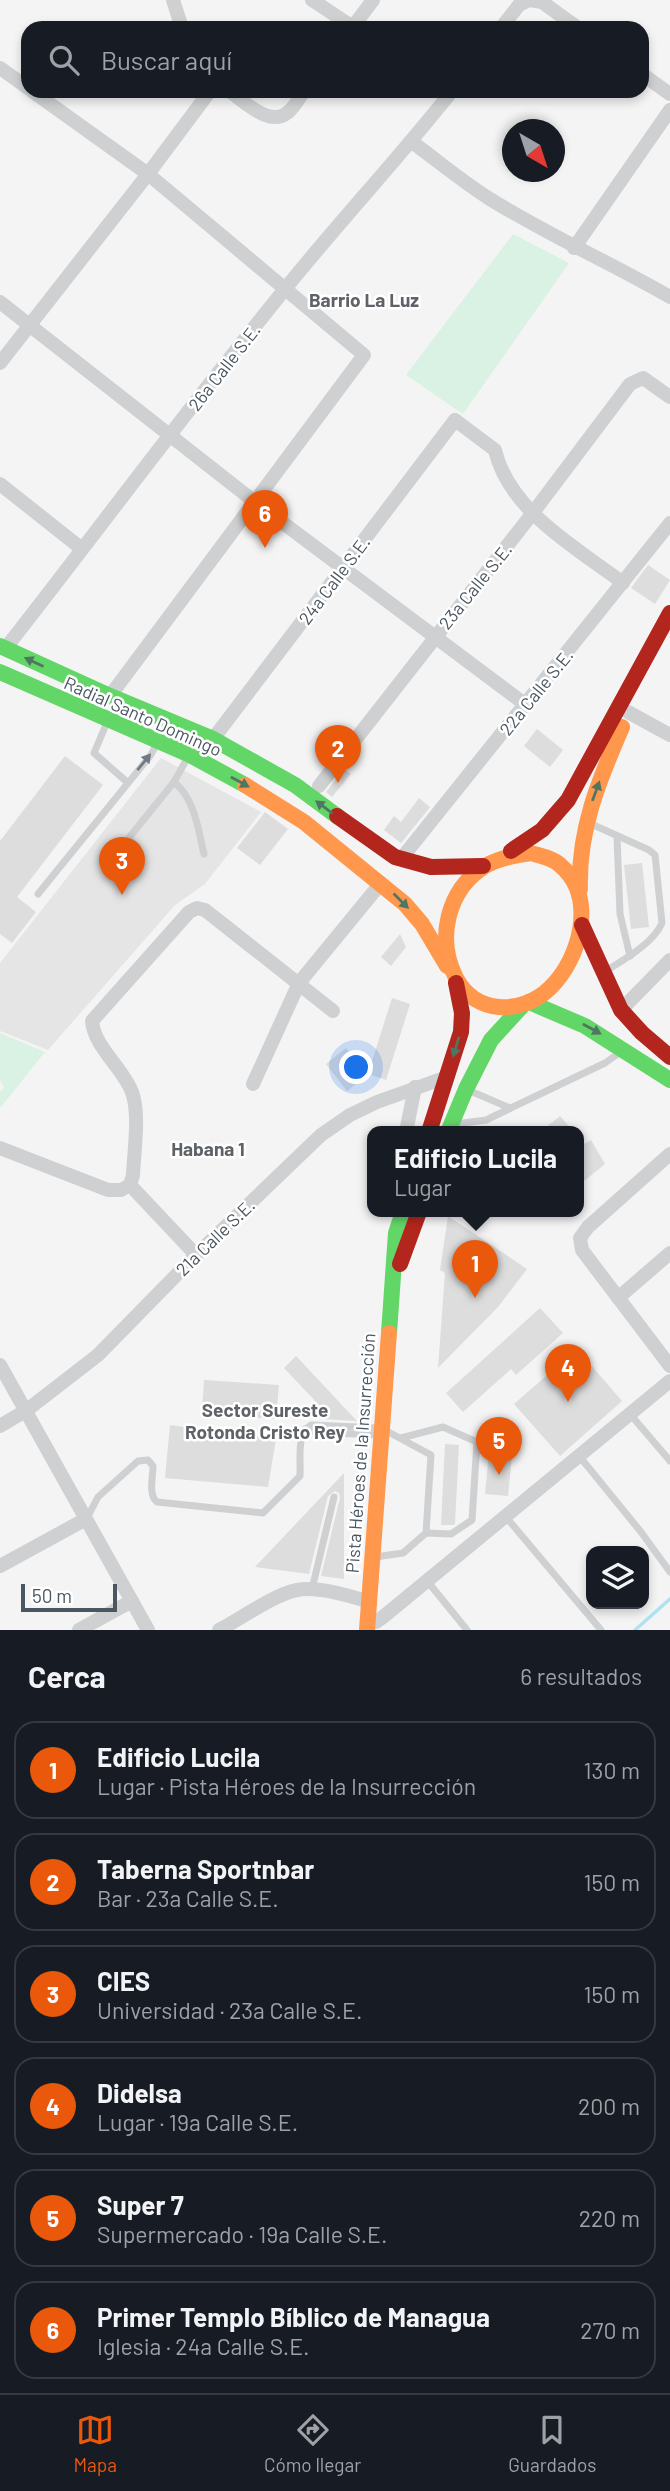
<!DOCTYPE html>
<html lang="es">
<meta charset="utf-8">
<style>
:root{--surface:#171b24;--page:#20242c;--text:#f1f3f6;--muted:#9ea1a6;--line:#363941;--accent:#ea580c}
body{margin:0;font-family:Barlow,sans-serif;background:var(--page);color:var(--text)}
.controls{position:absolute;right:21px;bottom:21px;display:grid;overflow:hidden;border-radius:14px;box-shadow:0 4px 10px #0003}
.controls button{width:63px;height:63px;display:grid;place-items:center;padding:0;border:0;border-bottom:2px solid var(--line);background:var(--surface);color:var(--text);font:35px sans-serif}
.compass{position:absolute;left:502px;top:119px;width:63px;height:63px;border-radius:50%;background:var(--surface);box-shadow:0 4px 10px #0003;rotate:141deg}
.scale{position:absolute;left:21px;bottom:18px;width:96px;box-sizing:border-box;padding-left:7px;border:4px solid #4a5661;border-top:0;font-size:19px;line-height:24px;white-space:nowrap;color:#4a5661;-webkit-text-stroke:5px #fff;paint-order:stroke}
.you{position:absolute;left:357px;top:1068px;width:24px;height:24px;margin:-18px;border:5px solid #fff;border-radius:50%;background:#1a73e8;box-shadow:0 0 0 10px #1a73e833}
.badge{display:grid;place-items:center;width:46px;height:46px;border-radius:50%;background:var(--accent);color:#fff;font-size:23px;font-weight:700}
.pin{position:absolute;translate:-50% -58px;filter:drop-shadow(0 2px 4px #0008)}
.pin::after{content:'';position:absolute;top:37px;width:24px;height:21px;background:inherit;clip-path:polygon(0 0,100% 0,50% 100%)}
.popup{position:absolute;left:367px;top:1126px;width:217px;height:91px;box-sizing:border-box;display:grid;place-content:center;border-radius:14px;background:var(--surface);filter:drop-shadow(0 2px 5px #0005);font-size:23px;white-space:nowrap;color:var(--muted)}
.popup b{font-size:26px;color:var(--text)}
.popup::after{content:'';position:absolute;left:50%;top:100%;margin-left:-14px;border:14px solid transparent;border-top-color:var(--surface)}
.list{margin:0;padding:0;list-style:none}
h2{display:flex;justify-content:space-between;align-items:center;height:91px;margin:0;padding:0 28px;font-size:30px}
h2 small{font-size:23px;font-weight:400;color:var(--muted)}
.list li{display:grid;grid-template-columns:46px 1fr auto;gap:21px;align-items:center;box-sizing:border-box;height:98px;margin:0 14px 14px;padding:0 14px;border:2px solid var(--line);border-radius:21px}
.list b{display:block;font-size:26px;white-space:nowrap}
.list p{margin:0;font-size:23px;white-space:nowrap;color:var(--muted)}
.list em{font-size:23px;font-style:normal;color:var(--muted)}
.icon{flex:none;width:38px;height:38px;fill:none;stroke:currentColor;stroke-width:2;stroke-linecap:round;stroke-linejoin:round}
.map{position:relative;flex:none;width:670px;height:1630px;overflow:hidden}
.search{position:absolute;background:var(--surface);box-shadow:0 4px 10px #0003;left:21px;right:21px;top:21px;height:77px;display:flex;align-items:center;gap:18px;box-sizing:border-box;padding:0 24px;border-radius:21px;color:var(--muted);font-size:26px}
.sheet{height:763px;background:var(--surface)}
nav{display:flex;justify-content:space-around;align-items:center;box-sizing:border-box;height:98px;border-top:2px solid var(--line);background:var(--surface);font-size:19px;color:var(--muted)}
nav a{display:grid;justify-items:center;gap:4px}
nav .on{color:var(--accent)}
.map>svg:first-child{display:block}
</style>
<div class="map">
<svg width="670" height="1630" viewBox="0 0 670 1630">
<rect width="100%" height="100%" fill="#f4f4f4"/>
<!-- education -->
<polygon fill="#e6e5e6" points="161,758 261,812 205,884 175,905 48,1050 0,1031 0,963"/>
<!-- green -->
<g fill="#d9f2e3">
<polygon points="513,234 569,263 463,414 406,375"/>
<polygon points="0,1033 45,1052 0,1108 0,1091 4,1088 0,1080"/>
</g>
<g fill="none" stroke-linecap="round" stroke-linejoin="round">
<!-- stream -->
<polyline stroke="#aee2f0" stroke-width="3.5" points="635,1630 670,1599"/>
</g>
<!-- building -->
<g fill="#ddddde">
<polygon points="648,565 670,580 655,604 631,588"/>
<polygon points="537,729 563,750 550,767 524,746"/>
<polygon points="65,756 103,785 17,897 36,912 12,943 0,934 0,841"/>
<polygon points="344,769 351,774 332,797 326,792"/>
<polygon points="419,798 430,807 401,843 384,830 394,816 401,822"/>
<polygon points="265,812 288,829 260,865 237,848"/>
<polygon points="642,863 649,927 631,929 624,865"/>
<polygon points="400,934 406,947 391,966 381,957"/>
<polygon points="392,998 410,1004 386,1080 368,1074 347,1091 326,1064 346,1048 368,1074"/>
<polygon points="560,1116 574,1132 540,1132"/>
<polygon points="578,1137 584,1144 591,1140 605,1164 578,1186"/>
<polygon points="448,1216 527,1269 498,1307 438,1368 445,1273 440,1270"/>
<polygon points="540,1308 563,1333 516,1375 511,1369 463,1412 446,1393"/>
<polygon points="577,1349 622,1401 560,1456 514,1404"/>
<polygon points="296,1356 357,1421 322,1419 319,1405 284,1368"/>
<polygon points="204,1380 279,1385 276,1419 202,1414"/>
<polygon points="170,1425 276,1439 268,1487 165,1478"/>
<polygon points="445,1444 459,1445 455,1524 453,1525 441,1525"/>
<polygon points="489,1453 512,1455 508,1496 485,1494"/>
<polygon points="344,1473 344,1579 321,1576 340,1498 339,1493 335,1491 328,1496 309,1574 255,1567"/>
</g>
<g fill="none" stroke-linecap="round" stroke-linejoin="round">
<!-- lane -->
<g stroke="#ced0d2" stroke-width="7">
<polyline points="108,720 94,753 127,782"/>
<path d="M174,782C195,799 198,829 204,854"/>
<path d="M589,823L649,850L655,855L662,923C654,943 622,961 604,972"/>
<polyline points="617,836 620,914 630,956"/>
<polyline points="137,846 128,839 174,782 189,755"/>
<polyline points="38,894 150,756 157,744"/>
<polyline points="468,1090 510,1108"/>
<polyline points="455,1124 486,1120 605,1063 622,1051"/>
<polyline points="630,1414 670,1461"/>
<polyline points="305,1429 310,1432 377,1435"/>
<polyline points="401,1438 443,1427 477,1442 472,1520 451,1534 426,1533"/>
<polyline points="580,1457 641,1532 670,1572"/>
<polyline points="506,1517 601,1630"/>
<path d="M87,1518L98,1497L138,1461L148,1460L153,1466C153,1477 148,1495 157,1502L263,1513L300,1476C301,1459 296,1434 311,1425L381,1428L431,1455L426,1533L403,1553L375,1557"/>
<polyline points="428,1582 467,1630"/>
<polyline points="312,1589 334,1497"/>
</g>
<!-- street -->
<g stroke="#ced0d2" stroke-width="14">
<polyline points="173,0 182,28"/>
<polyline points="312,0 353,27"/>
<polyline points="530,0 542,2 578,28"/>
<polyline points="352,28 373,0"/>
<polyline points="501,28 519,5 529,0"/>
<polyline points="0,68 28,88"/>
<polyline points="642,74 670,94"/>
<polyline points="32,91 148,174 364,355 110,696"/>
<path d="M229,91C244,101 269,127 287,113C294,108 299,98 304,91"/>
<path d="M412,142C438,161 463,182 490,199C548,235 611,263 670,297"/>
<polyline points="574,248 670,110"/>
<polyline points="0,302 255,502 526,705"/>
<polyline points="0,363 148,174 210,91"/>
<polyline points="0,484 82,549"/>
<path d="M5,649C99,529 189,407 285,289C339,222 398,159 452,91"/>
<polyline points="628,712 670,735"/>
<path d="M213,739L455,420L495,450C509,511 577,548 623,583"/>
<polyline points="319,786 532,514 630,384 643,378 670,397"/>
<polyline points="401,859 670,523"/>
<polyline points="621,1010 670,960"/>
<polyline points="253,1084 299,983 381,883"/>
<polyline points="406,1132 415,1087"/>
<polyline points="0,1148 108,1190 121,1190 130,1185"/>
<polyline points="670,1154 588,1227 580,1238 582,1250 670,1366"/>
<path d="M130,1185L133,1175C134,1151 140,1114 132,1092C123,1068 94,1047 92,1021L189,912L197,908L205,910L333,1011"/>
<polyline points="130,1185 196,1255"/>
<polyline points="618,1298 670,1253"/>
<polyline points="0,1365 148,1630"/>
<polyline points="0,1426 27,1410 98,1355 196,1255 321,1135 350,1115 377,1102 447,1077"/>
<polyline points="0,1566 86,1519"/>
<polyline points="367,1622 376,1622 383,1617 670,1381"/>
<polyline points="79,1630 132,1601"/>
<path d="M219,1630C240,1619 275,1594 297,1590C319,1586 347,1596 368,1601"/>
</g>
<!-- fast -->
<g stroke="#63d668" stroke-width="16">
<polyline points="0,646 110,696 213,739 295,785 337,816"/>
<polyline points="0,672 190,755 245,785"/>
<polyline points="529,1002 585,1026 670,1080"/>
<polyline points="448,1132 466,1089 491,1040 523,1005"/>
<polyline points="389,1333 396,1233 403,1212"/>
</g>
<!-- slow -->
<g stroke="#ff974d" stroke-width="16">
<polyline points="245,785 304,822 405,904 422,924 447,966"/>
<path d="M531,853C540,856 553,858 560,865C597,896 581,958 550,988C521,1016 475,1014 456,978C436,939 447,890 485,866C500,858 515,855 531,853Z"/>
<path d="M580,889C578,830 599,780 622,727"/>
<polyline points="367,1630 389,1333"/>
</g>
<!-- jam -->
<g stroke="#b3261e" stroke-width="16">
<polyline points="337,816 395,857 431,867 483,866"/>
<polyline points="511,851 542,830 568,800 670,613"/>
<polyline points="582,925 621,1010 642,1033 670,1057"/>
<polyline points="429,1132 461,1032 462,1013 456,983"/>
<polyline points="400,1264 419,1212"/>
</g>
</g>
<!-- one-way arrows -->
<defs><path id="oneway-solid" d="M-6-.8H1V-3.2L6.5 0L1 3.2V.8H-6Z" transform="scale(1.75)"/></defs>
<g fill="#507663">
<use href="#oneway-solid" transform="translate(34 662) rotate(-155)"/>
<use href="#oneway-solid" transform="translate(240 782) rotate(29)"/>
<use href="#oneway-solid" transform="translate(596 791) rotate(-70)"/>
<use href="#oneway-solid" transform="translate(324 807) rotate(-143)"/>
<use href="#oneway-solid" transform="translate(401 901) rotate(45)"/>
<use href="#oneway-solid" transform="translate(592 1029) rotate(29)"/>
<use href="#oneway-solid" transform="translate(456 1047) rotate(107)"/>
</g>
<use fill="#727b83" href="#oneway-solid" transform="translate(144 762) rotate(-51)"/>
<g text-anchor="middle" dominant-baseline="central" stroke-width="5" stroke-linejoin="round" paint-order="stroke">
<!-- street labels -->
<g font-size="18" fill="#4a5661" stroke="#fff">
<text transform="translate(224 367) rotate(-52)">26a Calle S.E.</text>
<text transform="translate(334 580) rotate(-53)">24a Calle S.E.</text>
<text transform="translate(475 586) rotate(-51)">23a Calle S.E.</text>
<text transform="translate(536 692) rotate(-51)">22a Calle S.E.</text>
<text transform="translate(143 716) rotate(24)">Radial Santo Domingo</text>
<text transform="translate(215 1237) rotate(-44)">21a Calle S.E.</text>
<text transform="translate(360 1453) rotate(-86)">Pista Héroes de la Insurrección</text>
</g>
<!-- neighbourhood labels -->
<g font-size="19" font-weight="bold" fill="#5f6368" stroke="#fff">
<text x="364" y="299">Barrio La Luz</text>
<text x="208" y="1148">Habana 1</text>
<text x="265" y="1409">Sector Sureste<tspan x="265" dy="22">Rotonda Cristo Rey</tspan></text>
</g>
</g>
</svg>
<div class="controls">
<button><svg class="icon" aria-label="layers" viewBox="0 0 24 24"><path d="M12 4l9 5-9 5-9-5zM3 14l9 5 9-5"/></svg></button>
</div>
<svg class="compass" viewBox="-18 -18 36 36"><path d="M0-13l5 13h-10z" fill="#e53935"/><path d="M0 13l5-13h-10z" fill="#9ea1a6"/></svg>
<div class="scale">50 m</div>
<div class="you"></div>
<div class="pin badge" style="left:475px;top:1298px">1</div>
<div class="popup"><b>Edificio Lucila</b>Lugar</div>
<div class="pin badge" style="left:338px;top:783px">2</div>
<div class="pin badge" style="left:122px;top:895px">3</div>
<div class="pin badge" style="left:568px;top:1402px">4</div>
<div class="pin badge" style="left:499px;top:1475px">5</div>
<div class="pin badge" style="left:265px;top:548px">6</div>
<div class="search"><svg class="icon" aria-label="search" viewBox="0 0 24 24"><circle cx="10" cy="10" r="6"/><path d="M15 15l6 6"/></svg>Buscar aquí</div>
</div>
<section class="sheet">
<h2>Cerca<small>6 resultados</small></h2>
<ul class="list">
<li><span class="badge">1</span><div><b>Edificio Lucila</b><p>Lugar · Pista Héroes de la Insurrección</p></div><em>130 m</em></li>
<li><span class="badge">2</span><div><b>Taberna Sportnbar</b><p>Bar · 23a Calle S.E.</p></div><em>150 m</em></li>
<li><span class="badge">3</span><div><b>CIES</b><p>Universidad · 23a Calle S.E.</p></div><em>150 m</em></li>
<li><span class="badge">4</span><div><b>Didelsa</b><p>Lugar · 19a Calle S.E.</p></div><em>200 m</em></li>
<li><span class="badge">5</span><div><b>Super 7</b><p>Supermercado · 19a Calle S.E.</p></div><em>220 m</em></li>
<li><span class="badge">6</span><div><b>Primer Templo Bíblico de Managua</b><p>Iglesia · 24a Calle S.E.</p></div><em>270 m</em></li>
</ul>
</section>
<nav>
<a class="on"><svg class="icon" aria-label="map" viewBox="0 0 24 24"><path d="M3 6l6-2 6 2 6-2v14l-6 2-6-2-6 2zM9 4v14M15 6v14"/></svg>Mapa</a>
<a><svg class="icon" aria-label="directions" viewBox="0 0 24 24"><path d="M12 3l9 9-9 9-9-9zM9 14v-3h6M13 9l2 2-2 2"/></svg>Cómo llegar</a>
<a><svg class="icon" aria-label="saved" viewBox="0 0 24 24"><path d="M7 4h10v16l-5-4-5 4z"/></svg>Guardados</a>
</nav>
